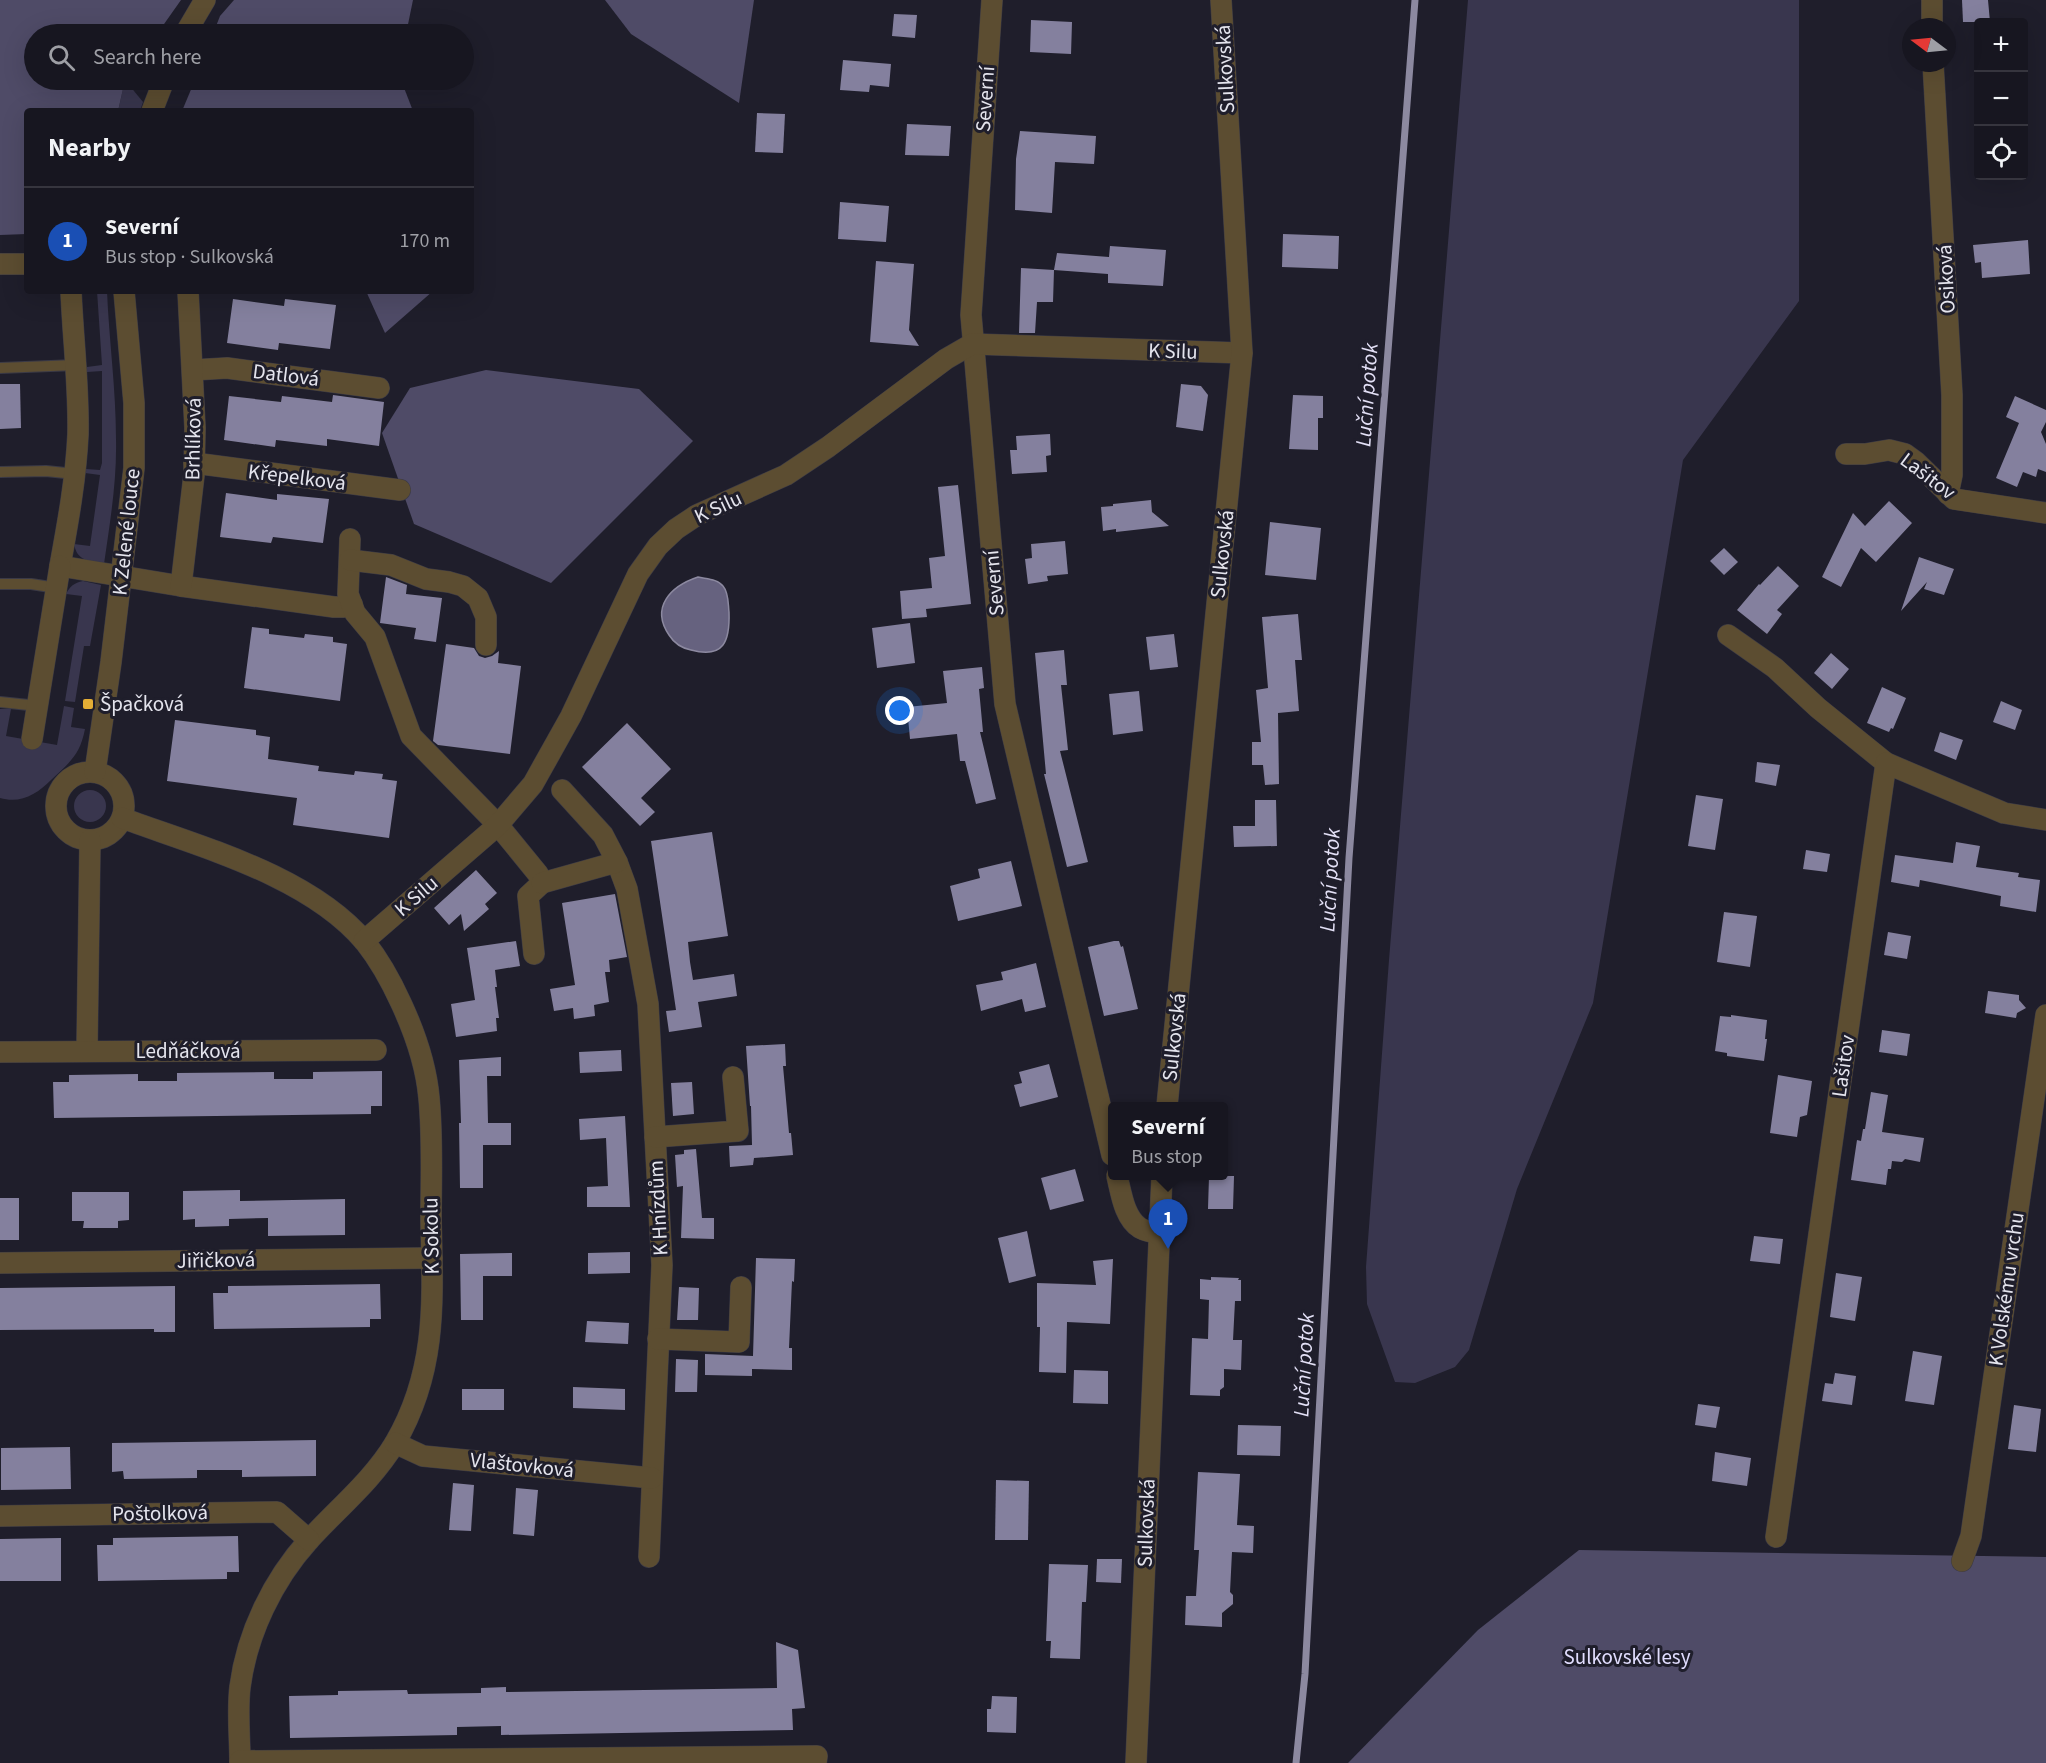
<!DOCTYPE html>
<meta charset="utf-8">
<style>
:root{--surface:#171620;--page:#24232d;--text:#f1f3f6;--muted:#9e9fa5;--line:#36353e;--accent:#e4ae35}
body{margin:0;font-family:"Source Sans 3",sans-serif;background:var(--page);color:var(--text)}
.controls{position:absolute;right:18px;top:18px;display:grid;overflow:hidden;border-radius:6px;box-shadow:0 6px 24px #0002}
.controls button{width:54px;height:54px;display:grid;place-items:center;padding:0;border:0;border-bottom:2px solid var(--line);background:var(--surface);color:var(--text);font:30px sans-serif}
.compass{position:absolute;left:1902px;top:18px;width:54px;height:54px;border-radius:50%;background:var(--surface);box-shadow:0 6px 24px #0002;rotate:286deg}
.you{position:absolute;left:900px;top:711px;width:21px;height:21px;margin:-15px;border:4px solid #fff;border-radius:50%;background:#1a73e8;box-shadow:0 0 0 9px #1a73e833}
.badge{display:grid;place-items:center;width:39px;height:39px;border-radius:50%;background:var(--accent);color:#fff;font-size:20px;font-weight:700}
.pin{position:absolute;translate:-50% -50px;filter:drop-shadow(0 2px 3px #0008)}
.pin::after{content:'';position:absolute;top:32px;width:21px;height:18px;background:inherit;clip-path:polygon(0 0,100% 0,50% 100%)}
.popup{position:absolute;left:1108px;top:1102px;width:120px;height:78px;box-sizing:border-box;display:grid;place-content:center;border-radius:6px;background:var(--surface);filter:drop-shadow(0 2px 4px #0005);font-size:20px;white-space:nowrap;color:var(--muted)}
.popup b{font-size:22px;color:var(--text)}
.popup::after{content:'';position:absolute;left:50%;top:100%;margin-left:-12px;border:12px solid transparent;border-top-color:var(--surface)}
.list{margin:0;padding:0;list-style:none}
h2{display:flex;justify-content:space-between;align-items:center;height:78px;margin:0;padding:0 24px;font-size:26px}
h2 small{font-size:20px;font-weight:400;color:var(--muted)}
.list li{display:grid;grid-template-columns:39px 1fr auto;gap:18px;align-items:center;box-sizing:border-box;height:108px;padding:0 24px;border-top:2px solid var(--line)}
.list b{display:block;font-size:22px;white-space:nowrap}
.list p{margin:0;font-size:20px;white-space:nowrap;color:var(--muted)}
.list em{font-size:20px;font-style:normal;color:var(--muted)}
.icon{flex:none;width:33px;height:33px;fill:none;stroke:currentColor;stroke-width:2;stroke-linecap:round;stroke-linejoin:round}
.map{position:relative;flex:none;width:2046px;height:1763px;overflow:hidden}
.search{position:absolute;background:var(--surface);box-shadow:0 6px 24px #0002;left:24px;top:24px;width:450px;height:66px;display:flex;align-items:center;gap:15px;box-sizing:border-box;padding:0 21px;border-radius:33px;color:var(--muted);font-size:22px}
.panel{position:absolute;background:var(--surface);box-shadow:0 6px 24px #0002;left:24px;top:108px;width:450px;height:186px;border-radius:6px}
.map>svg:first-child{display:block}
</style>
<div class="map">
<svg width="2046" height="1763" viewBox="0 0 2046 1763">
<rect width="100%" height="100%" fill="#1f1e2b"/>
<!-- green -->
<g fill="#39364e">
<polygon points="1468,0 1799,0 1799,301 1683,460 1593,1003 1517,1189 1469,1350 1455,1367 1415,1383 1395,1382 1367,1304 1366,1267 1389,960"/>
<polygon points="125,80 143,102 140,111 118,111"/>
<path d="M97,291H107C109,340 116,389 116,439C117,481 110,522 104,564C89,561 77,561 74,544L90,546L100,475L85,473L86,469L100,470L102,463V371L87,372V367L102,365Z"/>
<path d="M83,581L101,585L90,646H84L75,702L65,701L82,596L66,594C70,586 74,583 83,581Z"/>
<path d="M64,706L74,708L71,727L85,729C80,755 70,762 51,780C37,794 21,804 0,798V709H11L6,736L57,745Z"/>
<circle cx="90" cy="806" r="16"/>
</g>
<!-- forest -->
<g fill="#4f4b67">
<polygon points="0,0 181,0 157,34 34,34 34,80 125,80 118,111 27,111 27,234 0,235"/>
<polygon points="234,0 413,0 406,34 213,34 220,16"/>
<polygon points="605,0 754,0 739,103 631,34"/>
<polygon points="195,80 401,80 413,111 182,111"/>
<polygon points="366,291 433,291 385,333"/>
<polygon points="486,370 639,389 693,441 551,583 414,524 382,433 410,388"/>
<polygon points="1579,1550 2046,1557 2046,1763 1348,1763 1478,1630"/>
</g>
<!-- water -->
<path fill="#66627f" stroke="#8c89a0" stroke-width="1.5" d="M698,577C706,579 718,579 723,586C729,593 728,604 729,612C730,641 724,659 691,650C681,648 674,643 669,635C650,607 671,586 698,577Z"/>
<g fill="none" stroke-linecap="round" stroke-linejoin="round">
<!-- stream -->
<polyline stroke="#8c89a0" stroke-width="7" points="1296,1763 1305,1674 1349,858 1415,0"/>
</g>
<!-- building -->
<g fill="#84809e">
<polygon points="1962,0 1988,0 1990,22 1963,22"/>
<polygon points="894,14 917,15 915,38 892,36"/>
<polygon points="1031,20 1072,22 1071,54 1030,52"/>
<polygon points="843,60 891,64 889,87 870,85 869,92 840,90"/>
<polygon points="757,113 785,114 783,153 755,152"/>
<polygon points="907,124 951,126 949,156 905,155"/>
<polygon points="1020,131 1096,136 1094,164 1055,162 1052,213 1015,210 1016,159"/>
<polygon points="840,202 889,206 886,242 838,239"/>
<polygon points="1283,234 1339,236 1338,269 1282,267"/>
<polygon points="2028,240 2030,274 1982,278 1981,262 1975,263 1973,245"/>
<polygon points="1110,246 1166,250 1163,286 1108,283 1108,274 1054,270 1057,253 1109,257"/>
<polygon points="876,261 914,264 909,330 919,346 870,342"/>
<polygon points="1021,268 1054,270 1053,302 1037,302 1035,333 1019,333"/>
<polygon points="233,299 284,306 285,299 336,305 330,349 279,343 278,350 227,343"/>
<polygon points="0,384 20,384 21,428 0,429"/>
<polygon points="1181,384 1201,386 1208,395 1203,431 1176,427"/>
<polygon points="333,395 384,402 379,446 327,439 327,446 276,440 275,447 224,440 229,396 281,402 282,396 332,402"/>
<polygon points="1293,395 1323,396 1323,418 1318,418 1318,450 1289,449"/>
<polygon points="2015,396 2046,410 2046,422 2041,432 2046,444 2046,472 2038,469 2036,477 2023,472 2017,487 1996,478 2019,423 2006,417"/>
<polygon points="1050,434 1051,455 1046,456 1047,472 1012,474 1010,450 1017,450 1016,436"/>
<polygon points="958,485 971,604 926,609 927,617 902,619 900,591 932,588 929,558 945,556 938,487"/>
<polygon points="226,493 277,500 277,494 329,499 323,543 273,537 271,543 220,537"/>
<polygon points="1151,500 1152,512 1169,526 1116,532 1116,529 1103,531 1101,507 1113,506 1113,504"/>
<polygon points="1889,501 1912,523 1876,562 1861,548 1841,587 1822,577 1853,513 1865,526"/>
<polygon points="1270,522 1321,528 1316,580 1265,575"/>
<polygon points="1065,541 1068,574 1047,576 1048,581 1028,584 1025,559 1032,558 1031,544"/>
<polygon points="1724,548 1738,562 1724,575 1710,561"/>
<polygon points="1919,557 1954,569 1944,595 1924,589 1927,582 1901,611"/>
<polygon points="1778,566 1799,586 1777,610 1782,614 1767,634 1737,610 1759,584 1760,585"/>
<polygon points="386,577 407,585 406,594 442,598 436,642 414,639 416,628 380,623"/>
<polygon points="1298,614 1302,660 1295,660 1299,711 1278,713 1279,784 1265,785 1263,765 1252,765 1252,742 1261,742 1256,690 1268,688 1262,617"/>
<polygon points="910,623 915,663 877,668 872,628"/>
<polygon points="252,627 269,629 269,634 304,638 305,634 333,637 333,642 347,644 340,701 244,688"/>
<polygon points="1174,634 1178,667 1150,670 1146,637"/>
<polygon points="446,644 474,648 479,656 485,658 492,656 499,651 498,663 521,666 510,754 438,745 433,741"/>
<polygon points="1064,650 1067,685 1061,685 1068,750 1060,751 1088,862 1067,867 1044,774 1046,774 1035,653"/>
<polygon points="1831,653 1849,669 1832,689 1814,673"/>
<polygon points="982,667 984,688 979,689 983,732 980,732 996,799 976,804 965,761 960,761 957,734 910,739 907,707 947,703 943,671"/>
<polygon points="1882,687 1906,698 1893,729 1891,728 1889,732 1867,723"/>
<polygon points="1139,691 1143,731 1113,735 1109,694"/>
<polygon points="2001,701 2022,710 2015,730 1993,722"/>
<polygon points="175,720 256,730 256,735 270,737 268,759 319,766 318,771 354,775 355,771 383,774 382,779 397,781 389,838 293,825 297,798 167,781"/>
<polygon points="627,723 671,769 641,798 655,812 640,826 582,767"/>
<polygon points="1940,732 1963,740 1956,760 1934,751"/>
<polygon points="1757,762 1780,765 1776,786 1755,782"/>
<polygon points="1696,795 1723,799 1715,850 1688,846"/>
<polygon points="1255,800 1276,800 1277,846 1234,847 1233,826 1255,826"/>
<polygon points="712,832 728,936 688,942 690,962 693,980 734,974 737,996 698,1002 702,1027 669,1032 666,1011 676,1010 651,841"/>
<polygon points="1956,842 1980,846 1976,867 2019,873 2018,877 2040,880 2036,912 2000,906 2001,896 1920,880 1919,887 1891,882 1895,855 1953,863"/>
<polygon points="1806,850 1830,854 1827,872 1803,869"/>
<polygon points="1011,861 1022,906 958,921 950,886 980,878 978,869"/>
<polygon points="476,870 497,893 485,904 489,909 464,931 461,914 449,925 434,908"/>
<polygon points="615,894 627,957 609,960 610,972 605,972 609,1002 594,1005 595,1016 574,1019 573,1008 554,1011 550,989 575,985 562,903"/>
<polygon points="1724,912 1757,916 1750,967 1717,962"/>
<polygon points="1888,932 1911,936 1907,959 1884,955"/>
<polygon points="516,941 520,966 495,970 497,987 495,987 499,1018 496,1018 497,1031 456,1037 451,1004 475,1000 467,948"/>
<polygon points="1114,941 1119,941 1121,947 1123,946 1138,1009 1104,1016 1088,947"/>
<polygon points="1036,963 1046,1007 1025,1012 1022,999 981,1011 976,985 1003,980 1001,972"/>
<polygon points="1988,991 2019,995 2019,1000 2026,1008 2017,1013 2016,1018 1985,1013"/>
<polygon points="1731,1015 1767,1020 1765,1039 1767,1039 1764,1061 1727,1056 1727,1053 1715,1051 1720,1016 1731,1017"/>
<polygon points="1882,1030 1910,1034 1907,1056 1879,1052"/>
<polygon points="785,1044 786,1066 783,1066 789,1133 791,1133 793,1155 754,1158 753,1165 730,1167 729,1146 752,1145 751,1106 750,1106 746,1046"/>
<polygon points="621,1050 622,1071 580,1073 579,1052"/>
<polygon points="501,1057 501,1076 487,1076 488,1123 511,1123 511,1145 483,1145 483,1188 460,1188 459,1123 461,1123 459,1060"/>
<polygon points="1049,1064 1058,1097 1020,1107 1014,1085 1022,1083 1019,1072"/>
<polygon points="382,1071 382,1106 371,1106 371,1114 54,1118 53,1082 69,1082 69,1075 138,1074 138,1081 177,1081 177,1073 274,1072 274,1079 313,1079 313,1072"/>
<polygon points="1778,1075 1812,1081 1807,1115 1800,1117 1797,1137 1770,1133"/>
<polygon points="692,1082 694,1114 673,1116 671,1083"/>
<polygon points="1871,1092 1888,1095 1882,1132 1924,1138 1920,1162 1905,1159 1902,1162 1892,1161 1891,1169 1888,1169 1886,1185 1851,1180 1857,1140 1861,1141 1863,1129 1865,1129"/>
<polygon points="625,1116 630,1207 587,1207 587,1187 608,1186 606,1138 580,1140 579,1119"/>
<polygon points="696,1149 702,1218 714,1218 714,1239 681,1238 683,1186 677,1187 675,1155 684,1154 684,1150"/>
<polygon points="1075,1169 1084,1201 1050,1210 1041,1178"/>
<polygon points="1209,1176 1234,1176 1233,1209 1208,1209"/>
<polygon points="240,1190 240,1201 345,1199 345,1235 268,1236 268,1218 229,1219 229,1226 195,1227 195,1219 183,1220 183,1191"/>
<polygon points="72,1192 129,1192 129,1220 118,1221 118,1228 83,1228 84,1221 72,1221"/>
<rect x="0" y="1198" width="19" height="42"/>
<polygon points="1027,1231 1036,1276 1009,1283 998,1238"/>
<polygon points="1754,1236 1783,1239 1780,1264 1750,1261"/>
<polygon points="630,1252 630,1273 588,1274 588,1253"/>
<polygon points="512,1253 512,1276 483,1276 483,1320 461,1320 460,1254"/>
<polygon points="756,1258 795,1259 794,1282 792,1281 789,1348 792,1348 792,1370 752,1369 752,1376 705,1375 705,1354 753,1356"/>
<polygon points="1113,1259 1110,1324 1067,1322 1066,1373 1039,1372 1040,1327 1037,1327 1037,1283 1096,1285 1093,1261"/>
<polygon points="1836,1273 1862,1277 1855,1321 1830,1317"/>
<polygon points="1211,1277 1239,1278 1238,1280 1241,1280 1241,1301 1235,1301 1233,1340 1242,1340 1241,1370 1224,1369 1224,1387 1220,1390 1220,1396 1190,1395 1192,1338 1208,1339 1209,1300 1200,1299 1200,1279 1211,1280"/>
<polygon points="380,1284 381,1319 370,1319 370,1327 214,1329 213,1293 228,1293 228,1286"/>
<polygon points="175,1286 175,1332 154,1332 154,1329 0,1330 0,1288"/>
<polygon points="679,1287 699,1288 698,1320 677,1320"/>
<polygon points="587,1321 629,1323 628,1344 585,1342"/>
<polygon points="1913,1351 1942,1356 1934,1405 1905,1401"/>
<polygon points="676,1359 698,1360 697,1392 675,1392"/>
<polygon points="1074,1370 1108,1371 1108,1404 1073,1403"/>
<polygon points="1835,1373 1856,1376 1852,1405 1822,1401 1825,1383 1833,1384"/>
<polygon points="573,1387 625,1389 625,1410 573,1408"/>
<rect x="462" y="1389" width="42" height="21"/>
<polygon points="1698,1404 1720,1407 1716,1428 1695,1425"/>
<polygon points="2014,1405 2041,1409 2036,1452 2008,1449"/>
<polygon points="1238,1425 1281,1426 1280,1456 1237,1455"/>
<polygon points="316,1440 316,1476 242,1477 242,1470 197,1470 197,1478 124,1479 123,1471 112,1472 112,1443"/>
<polygon points="70,1447 71,1489 1,1490 1,1448"/>
<polygon points="1715,1452 1751,1458 1747,1486 1712,1481"/>
<polygon points="1198,1472 1240,1474 1237,1525 1254,1526 1253,1553 1232,1552 1230,1592 1233,1595 1233,1604 1222,1613 1222,1627 1185,1625 1186,1596 1196,1596 1199,1550 1194,1550"/>
<polygon points="996,1480 1029,1481 1028,1540 995,1540"/>
<polygon points="453,1483 474,1485 471,1531 449,1530"/>
<polygon points="516,1488 538,1490 534,1536 513,1534"/>
<polygon points="238,1536 239,1572 227,1572 227,1579 98,1581 97,1545 113,1545 113,1538"/>
<polygon points="61,1538 61,1581 0,1581 0,1539"/>
<polygon points="1097,1559 1122,1559 1121,1583 1096,1582"/>
<polygon points="1049,1564 1088,1565 1086,1602 1082,1602 1080,1659 1050,1658 1051,1641 1046,1641"/>
<polygon points="776,1642 798,1650 805,1708 792,1709 793,1730 501,1735 501,1726 457,1727 457,1735 290,1738 289,1696 338,1695 338,1691 407,1690 408,1694 481,1693 481,1688 506,1687 506,1692 777,1688"/>
<polygon points="992,1696 1017,1697 1016,1733 987,1732 987,1709 991,1709"/>
</g>
<g fill="none" stroke-linecap="round" stroke-linejoin="round">
<!-- lane casing -->
<g stroke="#3b3a46" stroke-width="12">
<g id="lane">
<polyline points="0,368 76,365"/>
<polyline points="0,472 46,471 75,474"/>
<polyline points="0,584 31,584 57,588"/>
<polyline points="0,702 38,706"/>
</g>
</g>
<!-- street casing -->
<g stroke="#3b3a46" stroke-width="22">
<g id="street">
<polyline points="992,0 971,315 1005,704 1112,1155"/>
<polyline points="1932,0 1932,27"/>
<polyline points="185,34 205,0"/>
<polyline points="1933,63 1952,395 1952,475 1948,494"/>
<polyline points="152,111 164,80"/>
<polyline points="0,264 27,264"/>
<path d="M71,291C73,339 79,386 78,434C76,478 68,522 60,566L181,586L334,607H344L352,604"/>
<polyline points="193,370 227,368 379,388"/>
<polyline points="1846,454 1865,454 1889,450 1905,454 1916,462 1954,499 2046,513"/>
<polyline points="194,463 400,490"/>
<polyline points="350,539 348,594 355,613 375,637 411,736 498,825 538,874 542,883 528,896 534,954"/>
<polyline points="350,560 391,565 426,579 449,582 463,586 478,598 486,617 486,645"/>
<polyline points="181,586 194,475 195,428 188,291"/>
<polyline points="1728,635 1775,668 1818,708 1886,763"/>
<polyline points="32,739 60,566"/>
<circle cx="90" cy="806" r="34"/>
<polyline points="95,772 111,662 134,468 134,403 124,291"/>
<path d="M122,818C201,847 310,876 365,942C380,961 391,981 401,1003C415,1033 426,1064 429,1098C433,1139 431,1180 431,1221C433,1302 437,1371 395,1443C372,1481 338,1508 309,1540C273,1580 247,1633 240,1687C237,1711 240,1738 240,1763"/>
<polyline points="617,862 627,889 648,1004 662,1265 649,1557"/>
<polyline points="542,883 617,862 603,835 562,790"/>
<polyline points="364,941 498,825 533,784 571,716 638,574 658,546 676,529 697,515 786,475 828,447 946,359 972,344 1242,353"/>
<polyline points="87,1051 90,840"/>
<polyline points="0,1052 376,1050"/>
<polyline points="1167,1106 1242,353 1221,0"/>
<polyline points="655,1137 738,1131 733,1077"/>
<path d="M1117,1176C1121,1192 1124,1218 1140,1228C1145,1231 1153,1232 1158,1234"/>
<polyline points="0,1263 432,1258"/>
<polyline points="658,1339 739,1342 741,1287"/>
<polyline points="395,1443 423,1456 652,1478"/>
<polyline points="0,1516 277,1512 309,1540"/>
<polyline points="1776,1537 1886,763 2004,813 2046,820"/>
<polyline points="1962,1561 1971,1536 2046,1015"/>
<polyline points="240,1761 817,1756 816,1763"/>
<polyline points="1136,1763 1162,1176"/>
</g>
</g>
<!-- lane -->
<use href="#lane" stroke="#5c4d31" stroke-width="10"/>
<!-- street -->
<use href="#street" stroke="#5c4d31" stroke-width="21"/>
</g>
<!-- markers -->
<rect fill="#e4ae35" stroke="#1f1e2b" stroke-width="2" x="82" y="698" width="12" height="12" rx="3"/>
<g text-anchor="middle" dominant-baseline="central" stroke-width="6" stroke-linejoin="round" paint-order="stroke">
<!-- street labels -->
<g font-size="21" fill="#e4e4ed" stroke="#1f1e2b">
<text transform="translate(1225 69) rotate(-93)">Sulkovská</text>
<text transform="translate(985 99) rotate(-86)">Severní</text>
<text transform="translate(1946 279) rotate(-93)">Osiková</text>
<text transform="translate(1173 351) rotate(2)">K Silu</text>
<text transform="translate(286 375) rotate(7)">Datlová</text>
<text transform="translate(193 439) rotate(-89)">Brhlíková</text>
<text transform="translate(1928 476) rotate(37)">Lašitov</text>
<text transform="translate(297 477) rotate(7)">Křepelková</text>
<text transform="translate(718 507) rotate(-25)">K Silu</text>
<text transform="translate(126 532) rotate(-84)">K Zelené louce</text>
<text transform="translate(1222 554) rotate(-84)">Sulkovská</text>
<text transform="translate(994 583) rotate(-95)">Severní</text>
<text transform="translate(416 896) rotate(-41)">K Silu</text>
<text transform="translate(1174 1037) rotate(-84)">Sulkovská</text>
<text x="188" y="1051">Ledňáčková</text>
<text transform="translate(1843 1066) rotate(-82)">Lašitov</text>
<text transform="translate(658 1208) rotate(-93)">K Hnízdům</text>
<text transform="translate(431 1236) rotate(-91)">K Sokolu</text>
<text transform="translate(216 1260) rotate(-1)">Jiřičková</text>
<text transform="translate(2006 1289) rotate(-82)">K Volskému vrchu</text>
<text transform="translate(522 1465) rotate(6)">Vlaštovková</text>
<text transform="translate(160 1513) rotate(-1)">Poštolková</text>
<text transform="translate(1146 1523) rotate(-88)">Sulkovská</text>
</g>
<!-- poi labels -->
<g font-size="21" fill="#e4e4ed" stroke="#1f1e2b" text-anchor="start">
<text x="100" y="704">Špačková</text>
</g>
<!-- park labels -->
<g font-size="21" fill="#e1ddfe" stroke="#1f1e2b">
<text x="1627" y="1657">Sulkovské lesy</text>
</g>
<!-- water labels -->
<g font-size="22" font-style="italic" fill="#e3e0f6" stroke="#1f1e2b">
<text transform="translate(1367 395) rotate(-86)">Luční potok</text>
<text transform="translate(1330 880) rotate(-87)">Luční potok</text>
<text transform="translate(1304 1365) rotate(-87)">Luční potok</text>
</g>
</g>
</svg>
<div class="controls">
<button>+</button>
<button>−</button>
<button><svg class="icon" aria-label="locate" viewBox="0 0 24 24"><circle cx="12" cy="12" r="6"/><path d="M12 2v4M12 18v4M2 12h4M18 12h4"/></svg></button>
</div>
<svg class="compass" viewBox="-18 -18 36 36"><path d="M0-13l5 13h-10z" fill="#e53935"/><path d="M0 13l5-13h-10z" fill="#9e9fa5"/></svg>
<div class="you"></div>
<div class="pin badge" style="left:1168px;top:1249px;background:#1a4fb4">1</div>
<div class="popup"><b>Severní</b>Bus stop</div>
<div class="search"><svg class="icon" aria-label="search" viewBox="0 0 24 24"><circle cx="10" cy="10" r="6"/><path d="M15 15l6 6"/></svg>Search here</div>
<section class="panel">
<h2>Nearby<small></small></h2>
<ul class="list">
<li><span class="badge" style="background:#1a4fb4">1</span><div><b>Severní</b><p>Bus stop · Sulkovská</p></div><em>170 m</em></li>
</ul>
</section>
</div>
